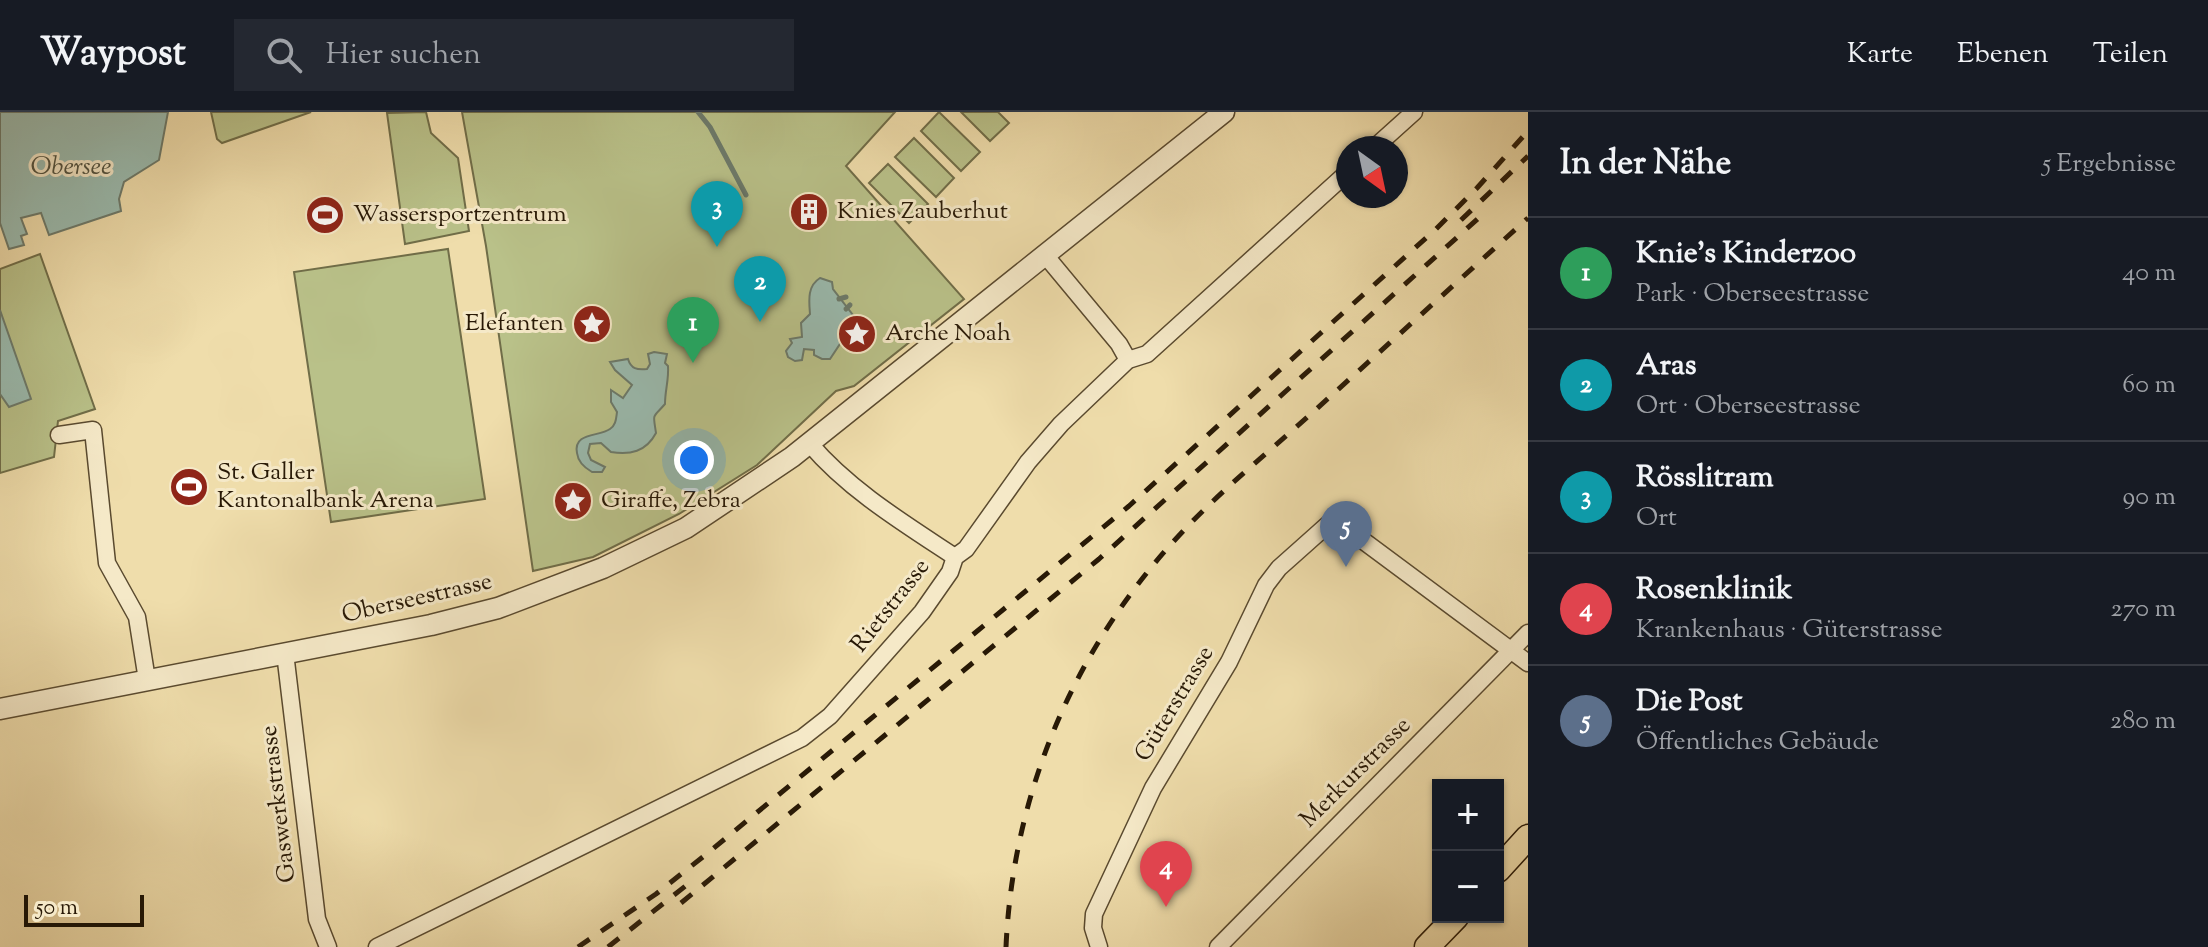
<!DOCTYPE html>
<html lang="de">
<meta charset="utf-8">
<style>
:root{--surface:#171b24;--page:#242831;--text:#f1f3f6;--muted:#9ea1a6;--line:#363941;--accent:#8c9099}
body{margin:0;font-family:"Sorts Mill Goudy",serif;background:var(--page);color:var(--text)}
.controls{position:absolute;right:24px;bottom:24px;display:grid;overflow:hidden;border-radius:0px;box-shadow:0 2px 6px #0004}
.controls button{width:72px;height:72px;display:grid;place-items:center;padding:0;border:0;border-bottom:2px solid var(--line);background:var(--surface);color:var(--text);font:40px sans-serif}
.compass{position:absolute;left:1336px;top:24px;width:72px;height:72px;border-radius:50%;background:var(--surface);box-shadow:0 2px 6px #0004;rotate:147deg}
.scale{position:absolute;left:24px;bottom:20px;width:120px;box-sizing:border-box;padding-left:8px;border:4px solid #281906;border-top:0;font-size:22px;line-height:28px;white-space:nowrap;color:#281906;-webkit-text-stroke:6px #f5e9c8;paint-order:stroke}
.you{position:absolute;left:694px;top:348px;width:28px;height:28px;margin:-20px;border:6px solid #fff;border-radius:50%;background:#1a73e8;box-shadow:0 0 0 12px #1a73e833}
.badge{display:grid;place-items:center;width:52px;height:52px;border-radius:50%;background:var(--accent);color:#fff;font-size:26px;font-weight:700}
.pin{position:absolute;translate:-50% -66px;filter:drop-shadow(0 2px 4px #0008)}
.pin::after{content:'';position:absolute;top:42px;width:28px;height:24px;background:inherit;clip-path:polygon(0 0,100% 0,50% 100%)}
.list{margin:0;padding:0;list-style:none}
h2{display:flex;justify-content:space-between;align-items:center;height:104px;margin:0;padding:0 32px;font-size:34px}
h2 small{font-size:26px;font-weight:400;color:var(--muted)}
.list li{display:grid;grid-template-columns:52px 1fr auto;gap:24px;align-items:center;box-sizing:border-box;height:112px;padding:0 32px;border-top:2px solid var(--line)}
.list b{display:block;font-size:30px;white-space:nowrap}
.list p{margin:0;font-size:26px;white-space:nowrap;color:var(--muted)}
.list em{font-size:26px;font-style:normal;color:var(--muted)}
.icon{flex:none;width:44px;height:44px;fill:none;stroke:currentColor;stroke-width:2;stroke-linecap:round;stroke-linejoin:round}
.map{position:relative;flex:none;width:1528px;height:835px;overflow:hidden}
header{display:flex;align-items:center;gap:48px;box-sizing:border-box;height:112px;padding:0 40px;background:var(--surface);border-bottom:2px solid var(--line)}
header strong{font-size:38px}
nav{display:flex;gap:44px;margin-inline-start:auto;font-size:28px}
.search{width:560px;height:72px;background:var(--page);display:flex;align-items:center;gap:20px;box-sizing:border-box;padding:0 28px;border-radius:0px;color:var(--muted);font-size:30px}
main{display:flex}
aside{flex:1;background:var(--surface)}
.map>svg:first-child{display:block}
</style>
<header>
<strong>Waypost</strong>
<div class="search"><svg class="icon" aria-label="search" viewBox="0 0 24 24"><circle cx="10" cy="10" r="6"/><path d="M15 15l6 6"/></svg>Hier suchen</div>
<nav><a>Karte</a><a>Ebenen</a><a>Teilen</a></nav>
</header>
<main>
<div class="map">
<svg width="1528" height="835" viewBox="0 0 1528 835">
<rect width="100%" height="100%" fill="#efddab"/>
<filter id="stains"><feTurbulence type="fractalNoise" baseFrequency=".0025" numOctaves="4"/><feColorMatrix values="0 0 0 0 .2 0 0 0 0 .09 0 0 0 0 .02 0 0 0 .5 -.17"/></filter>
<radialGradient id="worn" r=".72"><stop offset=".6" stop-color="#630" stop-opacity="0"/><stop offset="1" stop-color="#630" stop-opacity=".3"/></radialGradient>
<!-- green -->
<g fill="#b9c189" stroke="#706d48" stroke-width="2">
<polygon points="211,0 311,0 222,31 217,27"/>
<polygon points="426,0 431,21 458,46 469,119 405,132 387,1"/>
<polygon points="462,0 895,0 846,54 964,187 854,274 836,279 757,353 679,402 593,445 533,459 486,134"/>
<polygon points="939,0 980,40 961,59 921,19"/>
<polygon points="961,0 998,0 1009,11 990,29"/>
<polygon points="914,26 954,66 936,85 895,45"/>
<polygon points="888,52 928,92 909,111 869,71"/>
<polygon points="448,137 485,387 331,410 294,160"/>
<polygon points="40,142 95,297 58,309 54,345 0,361 0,157"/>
</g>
<!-- water -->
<g fill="#9abbaf" stroke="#6c7a6b" stroke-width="2">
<polygon points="0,0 168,0 159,48 124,70 119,87 121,99 49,123 41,101 21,106 27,122 21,124 24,133 9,137 0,111"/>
<path d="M820,166L832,170L833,177L856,207L848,230L840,232L830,247H822L814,243V238L804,237L802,248L795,249L788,245L786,239L792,231L790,227L802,225L801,211L810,202C809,189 807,174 820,166Z"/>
<polygon points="0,198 31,287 9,295 0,282"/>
<path d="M654,240L667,242L665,251L668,254C669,268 665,278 665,292C652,307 653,300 656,321C646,340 630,343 611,340L601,331L590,332L588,341L591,348L605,355L602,360H592C585,356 578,350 577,341C573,320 599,325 610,317C616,313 616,307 617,300L611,290V278L623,286L632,273L615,258L610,250L628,247C631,257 637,258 647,257L650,252L648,242Z"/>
</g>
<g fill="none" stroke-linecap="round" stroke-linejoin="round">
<!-- stream -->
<g stroke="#6c7a6b" stroke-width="5">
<polyline points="698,0 710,15 746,83"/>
<polyline points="839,187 846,185"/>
<polyline points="846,197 850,193"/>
</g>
<!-- minor casing -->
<g stroke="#5a4a2f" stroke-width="19">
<g id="minor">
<polyline points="1374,36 1414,0"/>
<polyline points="1045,143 1119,232 1128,248"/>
<polyline points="59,323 93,318 107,451 137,505 147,568"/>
<path d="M810,332C849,378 905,412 955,445"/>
<polyline points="285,541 317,807 328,835"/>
<polyline points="377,835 802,626 830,604 922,500 950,460 955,445 966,437 1028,350 1061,312 1128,248 1147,242 1348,60"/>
<polyline points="1099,835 1093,816 1094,802 1153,676 1229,550 1266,473 1279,456 1334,407 1528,551"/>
<polyline points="1218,835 1528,521"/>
</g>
</g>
<!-- tertiary casing -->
<g stroke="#5a4a2f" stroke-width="23">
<polyline id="tertiary" points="0,597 431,513 498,496 603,456 686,416 792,345 1224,0"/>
</g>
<!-- primary casing -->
<g stroke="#281906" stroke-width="27">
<g id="primary">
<polyline points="1498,758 1528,725"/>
<polyline points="1427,835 1456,805"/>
</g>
</g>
<!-- minor -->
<use href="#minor" stroke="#f5e9c8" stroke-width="16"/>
<!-- tertiary -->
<use href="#tertiary" stroke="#f5e9c8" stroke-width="20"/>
<!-- primary -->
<use href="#primary" stroke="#efddab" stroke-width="24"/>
<!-- rail -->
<g stroke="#281906" stroke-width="5" stroke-dasharray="14 14" stroke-linecap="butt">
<polyline points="1461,108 1528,44"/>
<polyline points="681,791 1099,447 1482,103"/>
<polyline points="578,835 656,782 709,740 1129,394 1436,117 1477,76 1528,19"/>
<polyline points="608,835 688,772"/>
<path d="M1006,835C1013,677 1077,530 1186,416C1225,375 1270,339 1312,301C1384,236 1456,171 1528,106"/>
</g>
</g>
<!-- icons -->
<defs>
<g id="building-disc" transform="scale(2)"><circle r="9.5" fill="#8f2418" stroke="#f5e9c8"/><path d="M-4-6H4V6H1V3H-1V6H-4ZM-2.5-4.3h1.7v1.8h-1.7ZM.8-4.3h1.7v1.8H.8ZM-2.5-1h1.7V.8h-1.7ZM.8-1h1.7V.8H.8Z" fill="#fff"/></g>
<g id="stadium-disc" transform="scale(2)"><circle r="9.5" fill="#8f2418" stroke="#f5e9c8"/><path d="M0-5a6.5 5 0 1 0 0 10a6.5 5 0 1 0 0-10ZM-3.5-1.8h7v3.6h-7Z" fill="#fff"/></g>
<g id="sight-disc" transform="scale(2)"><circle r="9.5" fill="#8f2418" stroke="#f5e9c8"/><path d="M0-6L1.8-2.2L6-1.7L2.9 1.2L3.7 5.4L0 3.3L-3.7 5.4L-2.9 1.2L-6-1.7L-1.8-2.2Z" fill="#fff"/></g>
</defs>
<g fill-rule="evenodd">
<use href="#building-disc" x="809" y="100"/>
<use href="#stadium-disc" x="325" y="103"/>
<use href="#sight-disc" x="592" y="212"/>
<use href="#sight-disc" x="857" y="222"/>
<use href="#stadium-disc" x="189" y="375"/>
<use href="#sight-disc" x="573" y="389"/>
</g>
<g text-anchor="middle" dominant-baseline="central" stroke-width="6" stroke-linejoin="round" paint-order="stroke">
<!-- poi labels -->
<g font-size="24" fill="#281906" stroke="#f5e9c8" text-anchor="start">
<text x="837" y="100">Knies Zauberhut</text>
<text x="353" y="103">Wassersportzentrum</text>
<text x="564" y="212" text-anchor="end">Elefanten</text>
<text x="885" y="222">Arche Noah</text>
<text x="217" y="361">St. Galler<tspan x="217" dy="28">Kantonalbank Arena</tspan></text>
<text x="601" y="389">Giraffe, Zebra</text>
</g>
<!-- street labels -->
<g font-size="24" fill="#281906" stroke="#f5e9c8">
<text transform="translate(417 487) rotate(-13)">Oberseestrasse</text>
<text transform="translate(891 494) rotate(-52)">Rietstrasse</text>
<text transform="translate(1175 592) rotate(-59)">Güterstrasse</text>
<text transform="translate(1356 661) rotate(-45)">Merkurstrasse</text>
<text transform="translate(279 692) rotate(-97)">Gaswerkstrasse</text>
</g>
<!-- water labels -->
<g font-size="26" font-style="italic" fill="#505241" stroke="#f5e9c8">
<text x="71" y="55">Obersee</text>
</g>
</g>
<rect width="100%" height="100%" filter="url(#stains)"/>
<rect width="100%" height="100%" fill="url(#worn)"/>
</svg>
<div class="controls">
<button>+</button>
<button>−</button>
</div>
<svg class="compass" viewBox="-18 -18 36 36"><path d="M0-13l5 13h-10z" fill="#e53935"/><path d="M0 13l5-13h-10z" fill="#9ea1a6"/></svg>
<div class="scale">50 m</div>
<div class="you"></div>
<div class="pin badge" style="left:693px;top:251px;background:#2e9e5b">1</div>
<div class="pin badge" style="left:760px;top:210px;background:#0f9aa8">2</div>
<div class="pin badge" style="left:717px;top:135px;background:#0f9aa8">3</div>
<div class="pin badge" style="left:1166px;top:795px;background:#e0444e">4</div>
<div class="pin badge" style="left:1346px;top:455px;background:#5c6f8a">5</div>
</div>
<aside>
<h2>In der Nähe<small>5 Ergebnisse</small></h2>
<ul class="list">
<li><span class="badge" style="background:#2e9e5b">1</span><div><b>Knie's Kinderzoo</b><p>Park · Oberseestrasse</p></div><em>40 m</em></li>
<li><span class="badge" style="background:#0f9aa8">2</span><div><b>Aras</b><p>Ort · Oberseestrasse</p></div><em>60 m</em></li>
<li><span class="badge" style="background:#0f9aa8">3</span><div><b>Rösslitram</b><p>Ort</p></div><em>90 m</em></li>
<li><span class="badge" style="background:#e0444e">4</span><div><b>Rosenklinik</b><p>Krankenhaus · Güterstrasse</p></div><em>270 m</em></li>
<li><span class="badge" style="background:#5c6f8a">5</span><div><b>Die Post</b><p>Öffentliches Gebäude</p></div><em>280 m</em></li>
</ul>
</aside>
</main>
